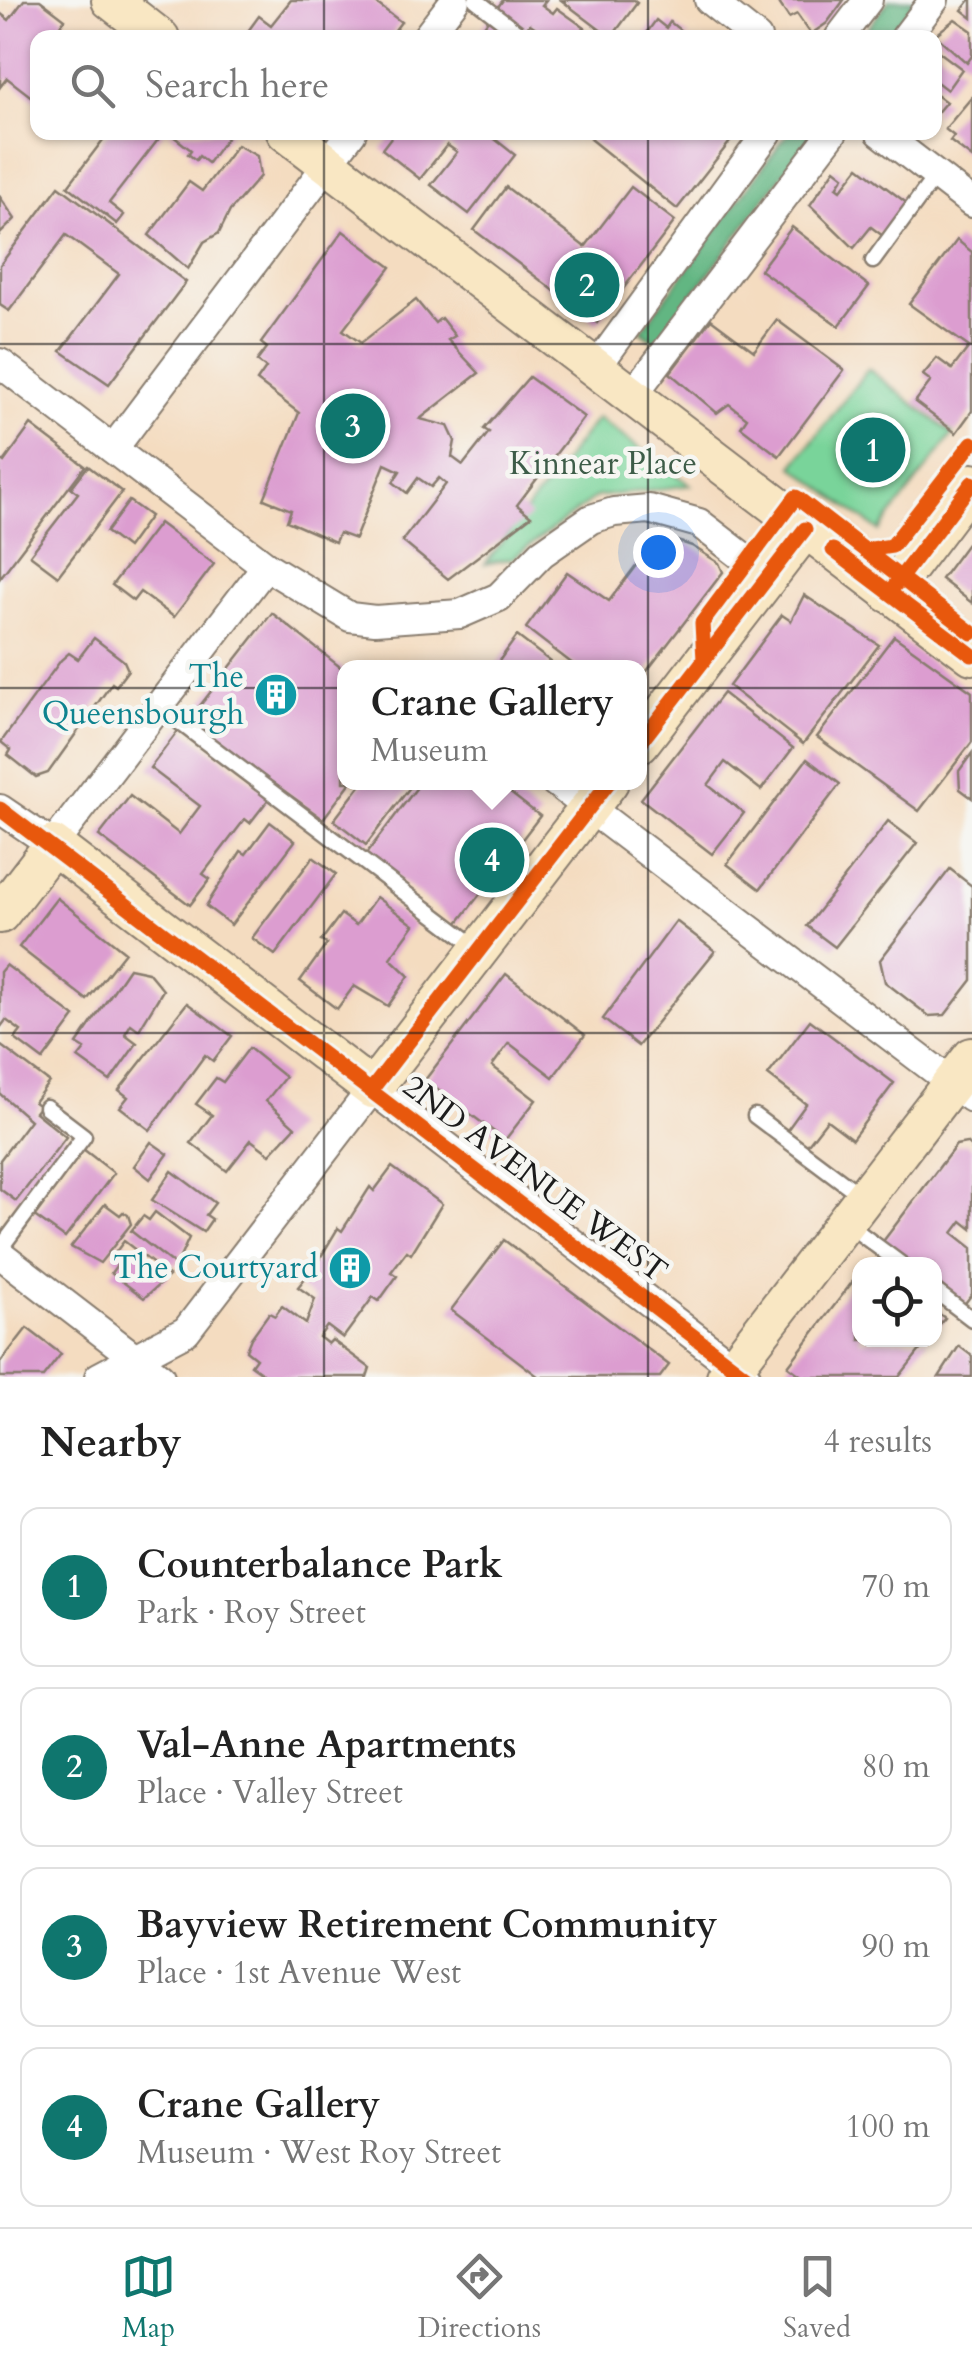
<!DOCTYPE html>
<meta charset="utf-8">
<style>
:root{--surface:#fff;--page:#f2f2f2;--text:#222;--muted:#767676;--line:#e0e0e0;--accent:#0f766e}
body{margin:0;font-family:Cardo,serif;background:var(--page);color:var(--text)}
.controls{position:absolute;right:30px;bottom:30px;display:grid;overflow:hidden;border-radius:20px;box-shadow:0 2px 8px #0004}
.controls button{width:90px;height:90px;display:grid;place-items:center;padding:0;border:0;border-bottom:2px solid var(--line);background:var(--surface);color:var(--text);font:50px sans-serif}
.you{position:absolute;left:658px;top:552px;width:35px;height:35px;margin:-25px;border:8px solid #fff;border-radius:50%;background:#1a73e8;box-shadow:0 0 0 15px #1a73e833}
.badge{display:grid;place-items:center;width:65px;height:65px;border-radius:50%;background:var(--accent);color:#fff;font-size:32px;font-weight:700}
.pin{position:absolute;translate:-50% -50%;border:5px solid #fff;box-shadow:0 2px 10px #0006}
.popup{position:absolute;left:337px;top:660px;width:310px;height:130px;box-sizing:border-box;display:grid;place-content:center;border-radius:20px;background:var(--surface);filter:drop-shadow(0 2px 8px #0005);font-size:32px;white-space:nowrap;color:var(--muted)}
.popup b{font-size:38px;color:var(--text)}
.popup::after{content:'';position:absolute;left:50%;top:100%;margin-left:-20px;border:20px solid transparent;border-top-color:var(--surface)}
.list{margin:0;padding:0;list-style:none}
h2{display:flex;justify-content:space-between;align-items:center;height:130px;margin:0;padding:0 40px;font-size:42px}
h2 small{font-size:32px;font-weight:400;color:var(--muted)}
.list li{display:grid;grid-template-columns:65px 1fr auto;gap:30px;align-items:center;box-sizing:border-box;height:160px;margin:0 20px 20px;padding:0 20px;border:2px solid var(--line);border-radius:20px}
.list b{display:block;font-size:38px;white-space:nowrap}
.list p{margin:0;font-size:32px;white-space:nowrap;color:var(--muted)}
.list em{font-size:32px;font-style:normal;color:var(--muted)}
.icon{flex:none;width:55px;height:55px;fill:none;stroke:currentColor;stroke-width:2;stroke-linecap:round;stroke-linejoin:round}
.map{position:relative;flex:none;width:972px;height:1377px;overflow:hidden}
.search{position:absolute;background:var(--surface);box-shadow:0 2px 8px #0004;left:30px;right:30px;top:30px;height:110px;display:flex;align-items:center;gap:25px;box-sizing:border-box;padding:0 35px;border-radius:20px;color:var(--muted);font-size:38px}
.sheet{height:850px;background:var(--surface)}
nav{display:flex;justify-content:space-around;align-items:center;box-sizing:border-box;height:140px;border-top:2px solid var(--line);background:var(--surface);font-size:28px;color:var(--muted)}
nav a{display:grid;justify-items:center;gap:5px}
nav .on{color:var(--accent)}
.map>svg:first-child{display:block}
</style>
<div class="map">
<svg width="972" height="1377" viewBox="0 0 972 1377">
<rect width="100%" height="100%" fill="#f6f6f2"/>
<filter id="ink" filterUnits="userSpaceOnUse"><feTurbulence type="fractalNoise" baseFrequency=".01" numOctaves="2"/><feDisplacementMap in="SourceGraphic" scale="20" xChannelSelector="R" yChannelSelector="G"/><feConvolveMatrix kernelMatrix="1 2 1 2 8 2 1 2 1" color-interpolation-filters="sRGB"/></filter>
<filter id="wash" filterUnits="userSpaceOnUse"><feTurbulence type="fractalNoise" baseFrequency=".0048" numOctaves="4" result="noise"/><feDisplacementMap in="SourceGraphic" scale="40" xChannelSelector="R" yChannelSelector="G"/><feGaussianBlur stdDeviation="2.25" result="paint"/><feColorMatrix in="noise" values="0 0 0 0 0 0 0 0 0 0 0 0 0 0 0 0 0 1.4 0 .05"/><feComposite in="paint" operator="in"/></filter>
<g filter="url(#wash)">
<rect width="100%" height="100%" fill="#f4dcc0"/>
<!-- green -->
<g fill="#79d49a" stroke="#4a785b" stroke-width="2.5">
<polygon points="868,369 953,434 879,531 793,466"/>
<polygon points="597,418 691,485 596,497 513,558 485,564"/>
</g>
<!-- forest -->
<g fill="#62b682" stroke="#3f694f" stroke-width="2.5">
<polygon points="889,0 916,0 888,37 861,37"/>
<polygon points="788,133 814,133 657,343 641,331"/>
</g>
<g id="blocks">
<!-- building -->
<g fill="#dc9dd0">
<polygon points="24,0 40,0 65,19 51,38 38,38 38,102 7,78 0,87 0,13 9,20"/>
<polygon points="291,0 372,0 401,22 389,38 243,38 259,16 271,25"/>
<polygon points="503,0 546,0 542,5 553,13 557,8 585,28 578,38 534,38 539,30 530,24 524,32 495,11"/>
<polygon points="561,0 633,0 637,3 611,38"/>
<polygon points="777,0 844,0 827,23 811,34 797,14 789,18"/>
<polygon points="970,0 972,0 972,18 962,10"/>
<polygon points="491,16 519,38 475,38"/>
<polygon points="955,19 972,31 972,56 967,63 935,35"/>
<polygon points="656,20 666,28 670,22 690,38 643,38"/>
<polygon points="934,48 962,69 947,90 934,80"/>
<polygon points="934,93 946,102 934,116"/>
<polygon points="972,97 972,158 950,141 954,136 945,129"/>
<polygon points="109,132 164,132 109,203 124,215 117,224 68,186"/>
<polygon points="168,132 231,132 208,163 199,156 196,160 188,154 191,150"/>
<polygon points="395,132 486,132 515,155 469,214 431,185 457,152 447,145 420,179 382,149"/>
<polygon points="596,132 684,132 689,137 693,132 725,132 733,138 677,209 590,139"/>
<polygon points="237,145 257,156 260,176 230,211 219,233 204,242 188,269 149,235 189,182 202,191"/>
<polygon points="859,167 908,204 883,236 871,227 854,248 810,205 835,169 844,176 837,187 841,190"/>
<polygon points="59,186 186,282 109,384 61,351 119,274 66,235 9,311 0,305 0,265"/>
<polygon points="506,187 585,247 631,187 675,221 597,323 474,230"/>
<polygon points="0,197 15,219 0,234"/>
<polygon points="792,227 869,286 839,326 760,270"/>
<polygon points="343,231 391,267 343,330 361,343 416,300 435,323 441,318 455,336 448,340 479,373 420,419 448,426 455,441 452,457 463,465 489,432 484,429 529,377 584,417 517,505 531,516 448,579 402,541 446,484 439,478 431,487 418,478 407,493 393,482 400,471 385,464 355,539 339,533 335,542 287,521 291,510 264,499 299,413 257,381 266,368 257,361 267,348 261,343"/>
<polygon points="957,240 972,252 972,411 956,433 915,402 931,381 923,375 937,358 952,369 969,347 909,304"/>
<polygon points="711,319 754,351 777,320 844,370 779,456 741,427 747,418 729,404 717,413 670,373"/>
<polygon points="31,425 85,466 0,578 0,459 4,462"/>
<polygon points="88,466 122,492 58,576 30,555 78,493 71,488"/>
<polygon points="129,501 150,516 127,548 106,532"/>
<polygon points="159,523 214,564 174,617 140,592 133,601 112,585"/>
<polygon points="659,535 692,546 719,563 723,572 640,680 640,668 578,668 526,628 567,572 609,601"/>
<polygon points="972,537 972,603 941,579"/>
<polygon points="804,595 879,645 803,744 729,686 782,615 791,621"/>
<polygon points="272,613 344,670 344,782 351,782 323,819 188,721"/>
<polygon points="517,636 551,662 547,668 494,668"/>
<polygon points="894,636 972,692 972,742 919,811 817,737"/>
<polygon points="94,638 124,661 128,670 116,686 112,683 48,773 36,777 8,755 11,750 1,742 61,660 69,653 78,659"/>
<polygon points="723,693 793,748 761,790 725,762 708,785 744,813 712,854 641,799"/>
<polygon points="181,727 271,796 250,823 245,819 203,874 210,879 190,905 99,836 130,796 179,834 200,806 150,768"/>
<polygon points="972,753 972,798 960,789 959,771"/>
<polygon points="807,759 840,784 760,889 727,864"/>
<polygon points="363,782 414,782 366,845 334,820"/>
<polygon points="421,782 496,782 540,816 457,924 366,854"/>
<polygon points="888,821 917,843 835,947 807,926"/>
<polygon points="270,822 295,841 231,925 206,906 241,851 246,854"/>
<polygon points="313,857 336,874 275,955 252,938"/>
<polygon points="950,869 972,886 972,980 945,1015 929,1016 885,982 880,960"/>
<polygon points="376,897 414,925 390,958 409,976 388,1006 354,986 337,1009 300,981 327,944 321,941 341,914 356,925"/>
<polygon points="57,898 125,952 87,1000 19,947"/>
<polygon points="676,921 715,951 638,1046 603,1019"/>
<polygon points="6,965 75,1017 43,1060 15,1039 21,1031 6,1020 0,1028 0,972"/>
<polygon points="129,968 148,972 163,990 139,1030 131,1024 125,1034 137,1043 110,1081 78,1058 85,1049 77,1044"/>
<polygon points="506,974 585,1035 553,1077 509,1043 492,1066 536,1100 505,1140 425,1080"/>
<polygon points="187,1003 232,1036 213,1061 205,1055 150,1130 120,1107 128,1097 119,1090"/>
<polygon points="810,1020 894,1083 852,1139 827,1120 805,1148 785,1133 806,1104 768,1075"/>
<polygon points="0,1045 49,1082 34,1102 40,1106 35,1112 66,1137 16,1201 0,1189 0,1160 30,1120 0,1094"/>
<polygon points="249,1048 285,1077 266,1101 295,1127 270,1154 251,1140 227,1171 191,1143 212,1115 196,1104 216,1078 223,1082"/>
<polygon points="151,1142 168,1154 150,1179 134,1166"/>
<polygon points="966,1143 972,1148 972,1229 962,1221 953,1233 972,1248 972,1294 963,1306 934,1284 934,1264 908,1264 881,1244 956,1145"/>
<polygon points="83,1149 114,1173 65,1238 33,1215"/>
<polygon points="392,1167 442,1204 411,1254 407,1251 391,1272 397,1276 379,1301 373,1297 343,1338 327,1326 319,1337 328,1344 332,1340 370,1368 367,1377 268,1377 251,1365 256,1358 246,1350 251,1338 269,1313 275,1316 282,1306 306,1324 315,1299 298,1287 306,1277 302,1275 312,1261 316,1265 338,1228 342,1231 370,1187 374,1191"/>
<polygon points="172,1171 215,1203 206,1215 212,1219 203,1232 152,1200"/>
<polygon points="105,1204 120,1215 123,1212 128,1215 131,1224 100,1263 71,1247"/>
<polygon points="155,1212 189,1238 176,1266 131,1231 143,1216 149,1220"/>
<polygon points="504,1240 669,1365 660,1377 539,1377 451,1310"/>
<polygon points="124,1241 169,1276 144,1298 111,1273 119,1262 112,1257"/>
<polygon points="860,1272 860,1340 928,1340 899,1377 803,1377 788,1366"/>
<polygon points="934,1310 945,1318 934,1331"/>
<polygon points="27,1328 61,1354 43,1377 0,1377 0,1363"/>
<polygon points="959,1346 972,1356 972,1377 939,1377"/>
</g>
</g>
</g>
<g filter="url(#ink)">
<use href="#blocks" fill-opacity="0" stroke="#887c6e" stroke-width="2.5"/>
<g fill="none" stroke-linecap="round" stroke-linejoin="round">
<!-- lane casing -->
<g stroke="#887c6e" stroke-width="19">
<g id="lane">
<polyline points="476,0 525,38"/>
<polyline points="873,261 936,175"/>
<polyline points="158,706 479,949"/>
<polyline points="755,1116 863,1197"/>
<polyline points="846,1223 901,1264"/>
<polyline points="0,1249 84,1136 46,1107"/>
<polyline points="934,1290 972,1319"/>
</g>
</g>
<!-- street casing -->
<g stroke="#887c6e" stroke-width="32">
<g id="street">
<polyline points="709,0 757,38"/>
<polyline points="426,38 455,0"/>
<polyline points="839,38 868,0"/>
<polyline points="905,38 934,0"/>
<polyline points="880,132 972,203"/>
<polyline points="0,363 266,566 350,617 375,620 460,614 499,597 542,553 591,519 614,512 649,509 699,523 768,576"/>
<polyline points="595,369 768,132"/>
<polyline points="632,396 833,132"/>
<polyline points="113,449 352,132"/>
<polyline points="555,782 972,1098"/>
<polyline points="0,809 53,845 266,566"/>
<polyline points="0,1254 160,1377"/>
<polyline points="99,1377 186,1331 372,1089 746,1376"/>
</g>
</g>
<!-- secondary casing -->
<g stroke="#887c6e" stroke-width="42">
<g id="secondary">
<polyline points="111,0 160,38"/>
<polyline points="286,132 972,655"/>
<polyline points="889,593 972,483"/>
<polyline points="640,743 805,529"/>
<polyline points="0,914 53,845 372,1089 609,782"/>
<polyline points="726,1377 972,1057"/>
</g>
</g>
<!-- lane -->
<use href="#lane" stroke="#fff" stroke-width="14"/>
<!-- street -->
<use href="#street" stroke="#fff" stroke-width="28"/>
<!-- secondary -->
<use href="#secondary" stroke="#f9e7c3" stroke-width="38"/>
<!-- cycleway casing -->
<g stroke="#f6f6f2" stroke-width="21">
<g id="cycleway">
<polyline points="833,550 972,655"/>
<polyline points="865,550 892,546 972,443"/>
<polyline points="892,589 972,483"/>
<polyline points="704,660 702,623 796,497 972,633"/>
<polyline points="640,743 805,529"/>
<polyline points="0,809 747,1377"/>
<polyline points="372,1089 609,782"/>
</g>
</g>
<!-- cycleway -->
<use href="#cycleway" stroke="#e8590c" stroke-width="15"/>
</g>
</g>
<!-- grid -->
<path fill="none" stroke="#1c1c1c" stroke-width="2.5" stroke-opacity="0.55" d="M324,0V38M648,0V38M324,132V1377M648,132V1377M0,344H972M0,688H972M0,1033H972"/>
<!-- icons -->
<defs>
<g id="building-disc" transform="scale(2.25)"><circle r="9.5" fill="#0f9aa8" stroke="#f6f6f2"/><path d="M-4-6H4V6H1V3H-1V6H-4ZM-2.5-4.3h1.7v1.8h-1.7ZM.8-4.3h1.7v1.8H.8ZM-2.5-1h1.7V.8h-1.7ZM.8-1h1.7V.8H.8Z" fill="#fff"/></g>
</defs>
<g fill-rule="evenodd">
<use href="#building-disc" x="276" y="695"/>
<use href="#building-disc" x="350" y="1268"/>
</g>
<g text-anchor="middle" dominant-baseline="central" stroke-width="9" stroke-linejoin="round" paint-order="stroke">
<!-- park labels -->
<g font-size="32" fill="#3d5c48" stroke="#f6f6f2">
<text x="603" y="464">Kinnear Place</text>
</g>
<!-- culture labels -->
<g font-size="32" fill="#0d838f" stroke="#f6f6f2" text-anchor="end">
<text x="244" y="677">The<tspan x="244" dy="37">Queensbourgh</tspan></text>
<text x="318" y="1268">The Courtyard</text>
</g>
<!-- street labels -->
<g font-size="32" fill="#1c1c1c" stroke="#f6f6f2">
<text transform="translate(535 1179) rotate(37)">2ND AVENUE WEST</text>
</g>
</g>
</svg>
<div class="controls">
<button><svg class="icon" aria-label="locate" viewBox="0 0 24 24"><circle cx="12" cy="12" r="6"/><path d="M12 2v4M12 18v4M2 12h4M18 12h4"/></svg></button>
</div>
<div class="you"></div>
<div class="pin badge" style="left:873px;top:450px">1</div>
<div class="pin badge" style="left:587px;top:285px">2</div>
<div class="pin badge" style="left:353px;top:426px">3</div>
<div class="pin badge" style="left:492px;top:860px">4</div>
<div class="popup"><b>Crane Gallery</b>Museum</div>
<div class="search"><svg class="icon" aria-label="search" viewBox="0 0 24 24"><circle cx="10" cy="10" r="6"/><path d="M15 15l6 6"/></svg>Search here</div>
</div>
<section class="sheet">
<h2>Nearby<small>4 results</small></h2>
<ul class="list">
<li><span class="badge">1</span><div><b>Counterbalance Park</b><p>Park · Roy Street</p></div><em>70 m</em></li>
<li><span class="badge">2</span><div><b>Val-Anne Apartments</b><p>Place · Valley Street</p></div><em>80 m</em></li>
<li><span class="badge">3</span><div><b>Bayview Retirement Community</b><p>Place · 1st Avenue West</p></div><em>90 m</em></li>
<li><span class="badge">4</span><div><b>Crane Gallery</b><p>Museum · West Roy Street</p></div><em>100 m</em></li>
</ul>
</section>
<nav>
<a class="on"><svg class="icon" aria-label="map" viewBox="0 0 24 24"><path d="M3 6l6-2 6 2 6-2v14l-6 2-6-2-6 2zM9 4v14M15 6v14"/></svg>Map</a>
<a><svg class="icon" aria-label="directions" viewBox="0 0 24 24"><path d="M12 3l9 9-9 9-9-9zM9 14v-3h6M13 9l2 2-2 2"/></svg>Directions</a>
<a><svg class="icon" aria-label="saved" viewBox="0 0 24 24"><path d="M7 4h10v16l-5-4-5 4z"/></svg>Saved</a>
</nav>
